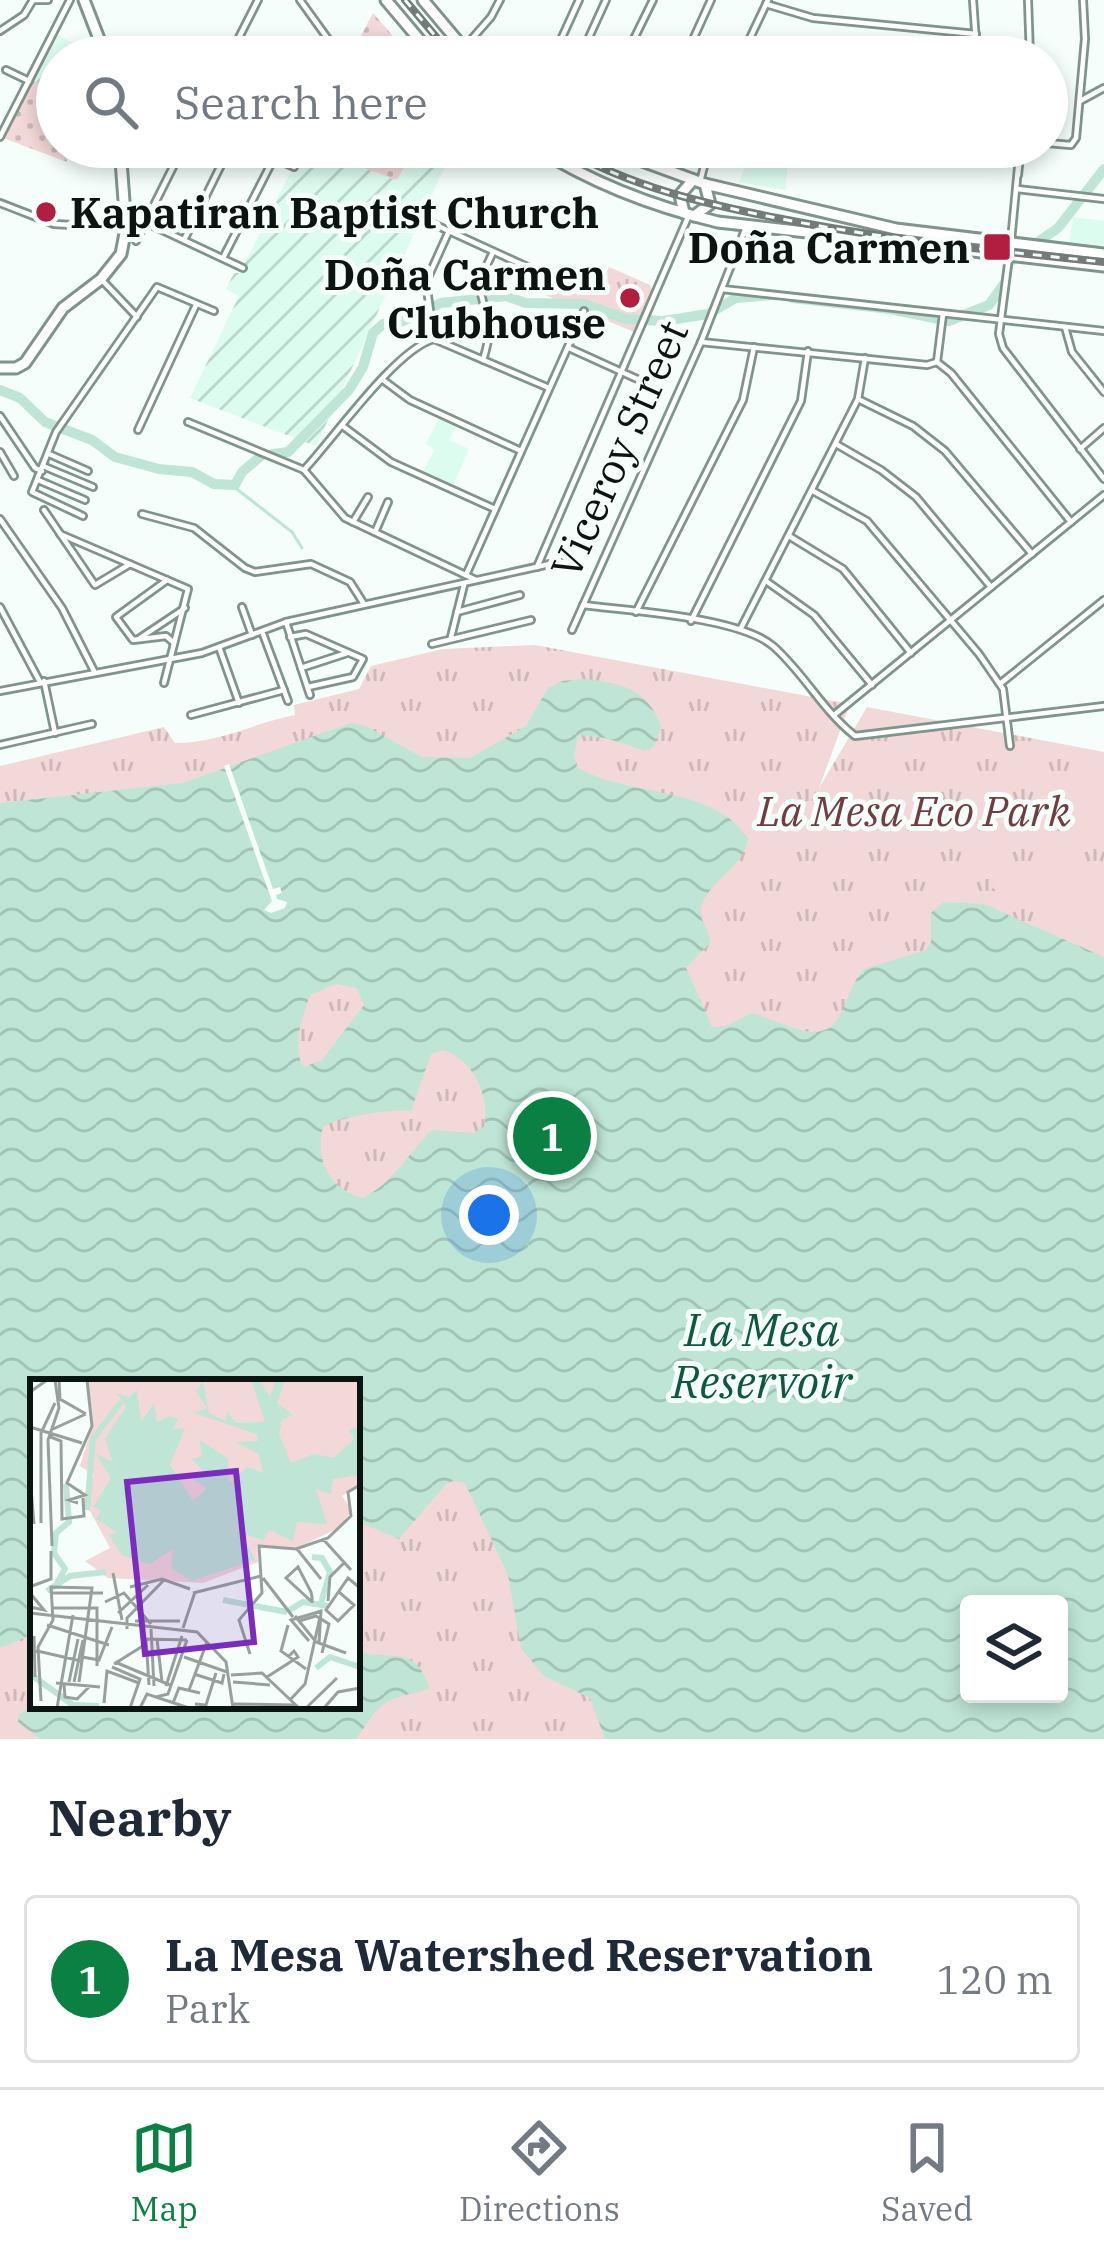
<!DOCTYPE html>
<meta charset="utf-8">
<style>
:root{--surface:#fff;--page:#f2f2f3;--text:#1f2937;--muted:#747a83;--line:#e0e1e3;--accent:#0b8043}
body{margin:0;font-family:"IBM Plex Serif",serif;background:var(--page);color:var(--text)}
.controls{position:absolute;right:36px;bottom:36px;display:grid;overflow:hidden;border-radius:12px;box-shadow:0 6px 18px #0003}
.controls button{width:108px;height:108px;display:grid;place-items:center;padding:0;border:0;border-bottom:3px solid var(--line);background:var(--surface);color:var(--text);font:60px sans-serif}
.you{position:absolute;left:489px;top:1215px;width:42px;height:42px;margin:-30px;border:9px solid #fff;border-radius:50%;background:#1a73e8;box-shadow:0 0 0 18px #1a73e833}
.badge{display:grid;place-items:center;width:78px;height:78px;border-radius:50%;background:var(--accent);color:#fff;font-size:39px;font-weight:700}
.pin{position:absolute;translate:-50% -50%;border:6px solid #fff;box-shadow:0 3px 12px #0006}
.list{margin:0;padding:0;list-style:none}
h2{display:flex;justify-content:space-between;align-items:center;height:156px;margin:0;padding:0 48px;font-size:51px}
h2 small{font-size:39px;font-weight:400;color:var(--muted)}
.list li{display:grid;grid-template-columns:78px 1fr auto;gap:36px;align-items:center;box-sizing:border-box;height:168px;margin:0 24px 24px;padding:0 24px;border:3px solid var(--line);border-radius:12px}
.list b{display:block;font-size:45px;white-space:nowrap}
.list p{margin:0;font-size:39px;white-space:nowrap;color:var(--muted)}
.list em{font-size:39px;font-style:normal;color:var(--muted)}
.icon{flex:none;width:66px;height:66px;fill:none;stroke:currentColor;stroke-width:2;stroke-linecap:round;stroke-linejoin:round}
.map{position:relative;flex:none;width:1104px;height:1739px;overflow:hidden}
.search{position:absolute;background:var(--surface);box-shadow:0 6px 18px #0003;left:36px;right:36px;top:36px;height:132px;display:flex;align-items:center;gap:30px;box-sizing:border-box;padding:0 42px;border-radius:66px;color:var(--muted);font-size:45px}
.sheet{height:348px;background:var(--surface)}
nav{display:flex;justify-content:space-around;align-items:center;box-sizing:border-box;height:168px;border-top:3px solid var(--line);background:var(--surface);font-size:33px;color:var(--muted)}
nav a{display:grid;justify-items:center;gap:6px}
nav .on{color:var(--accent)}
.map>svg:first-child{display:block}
</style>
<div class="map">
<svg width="1104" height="1739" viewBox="0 0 1104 1739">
<defs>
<pattern id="industrial-furrows" width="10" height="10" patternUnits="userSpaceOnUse" patternTransform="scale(3)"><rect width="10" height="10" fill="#ddfcf0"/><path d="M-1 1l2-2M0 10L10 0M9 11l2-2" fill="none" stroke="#bcd7cd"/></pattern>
<pattern id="grass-dots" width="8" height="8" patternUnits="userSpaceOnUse" patternTransform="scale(3)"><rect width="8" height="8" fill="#f2d8d8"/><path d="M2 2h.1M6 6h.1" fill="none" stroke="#ceb8b8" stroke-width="1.8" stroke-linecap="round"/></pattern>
<pattern id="park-tufts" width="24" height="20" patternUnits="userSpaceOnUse" patternTransform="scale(3)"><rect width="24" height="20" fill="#f2d8d8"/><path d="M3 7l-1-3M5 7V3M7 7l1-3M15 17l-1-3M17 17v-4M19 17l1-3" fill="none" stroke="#ceb8b8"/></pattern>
<pattern id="water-waves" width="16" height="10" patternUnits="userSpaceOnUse" patternTransform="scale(3)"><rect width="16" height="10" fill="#bee5d5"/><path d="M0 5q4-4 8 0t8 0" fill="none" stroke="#a2c4b6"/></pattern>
</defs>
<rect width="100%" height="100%" fill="#f5fefa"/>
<!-- built -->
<g fill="#ddfcf0">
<polygon points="754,147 790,147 785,190 739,182"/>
<polygon points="1073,217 1104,221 1104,248 1069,244"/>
<polygon points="440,416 457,425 449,440 469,449 452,487 422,472 435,450 426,444"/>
</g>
<!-- industrial -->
<g fill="url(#industrial-furrows)">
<polygon points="55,34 101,57 57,57 57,89 48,89 33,81 33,77"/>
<polygon points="303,147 397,180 415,147 448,160 316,446 190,398 239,296 226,289 234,273 240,273"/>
</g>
<!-- grass -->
<g fill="url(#grass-dots)">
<polygon points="373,13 411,57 350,57"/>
<polygon points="33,81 57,89 57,147 65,147 67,162 3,138"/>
<polygon points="305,147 415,147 397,180"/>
</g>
<!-- park -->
<g fill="url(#park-tufts)" fill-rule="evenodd">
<polygon points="609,267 650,285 652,290 634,332 545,295 556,272 598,290"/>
<path d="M535,645L850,704L819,788L867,707L1104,752V1739H0V766L164,727L175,743C219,743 254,723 295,715L294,705L359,689L371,666L443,649ZM33,1382H357V1706H33ZM969,1604H1059V1694H969Z"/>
</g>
<!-- garden -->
<g fill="#f2d8d8">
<polygon points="1104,772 1104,826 1096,834 1075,809 1071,775"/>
<polygon points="1031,861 1083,880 1104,877 1104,943 1002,896 992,887 997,874"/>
</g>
<!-- water -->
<g fill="url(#water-waves)" fill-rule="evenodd">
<path d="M583,679C619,682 649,689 661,727L654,746L645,751L606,738L578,735L574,755L578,768C630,798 711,784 748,838C744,866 712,879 702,904C696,917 710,929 710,943L686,968L712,1027L726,1026L751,1013C781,1020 825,1053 842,1011C849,996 853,981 864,969L926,950L931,942V913L944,902L984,904L1104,957V1739H605L590,1698L544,1676L521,1648L508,1575L465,1483L453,1481L446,1484L399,1539L357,1521V1382H33V1634L0,1648V803L183,783L350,723L366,726L422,757L470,758L526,726L548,688L562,681ZM336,984L357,988L364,1005L322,1060L303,1067C292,1044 302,1018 310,995ZM443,1050C473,1059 491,1097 484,1127L473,1133L432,1130C406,1155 398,1178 364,1198C330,1191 314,1159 323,1127C336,1117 394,1108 411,1111L431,1054ZM969,1604H1059V1694H969Z"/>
<path d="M357,1651C390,1662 415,1642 430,1689C381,1701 385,1698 356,1739H40L18,1722L19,1715L33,1704L357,1706Z"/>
</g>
<!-- pier -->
<polygon fill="#f5fefa" points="229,764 273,889 280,887 282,893 276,895 277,899 287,902 285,908 271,913 264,910 272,901 224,766"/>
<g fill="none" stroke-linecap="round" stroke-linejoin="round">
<!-- stream -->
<polyline stroke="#bee5d5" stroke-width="3" points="229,483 292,532 302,548"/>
<!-- river -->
<g stroke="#bee5d5" stroke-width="10">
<polyline points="792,298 890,309 949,321 989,305 1006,281 1008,263 1058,228 1104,169"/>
<polyline points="0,390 20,398 45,422 92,440 115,457 159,469 192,472 214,484 235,485 242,472 261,456"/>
<polyline points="273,454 288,452 349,390 363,367 373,333 383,324 403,321 441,303 506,296 526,303 585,304 625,319 663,321 708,314 736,298 773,295"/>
</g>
<!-- minor casing -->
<g stroke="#7f948b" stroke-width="10">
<g id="minor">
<polyline points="32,0 48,0"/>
<polyline points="300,0 341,57"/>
<polyline points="973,0 977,57"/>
<polyline points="1028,0 1030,57"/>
<polyline points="766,4 813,18 976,34"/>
<polyline points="0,31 24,15 33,0"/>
<polyline points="463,49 491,17 500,0"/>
<polyline points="746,50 763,57"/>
<polyline points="229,57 258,0"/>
<polyline points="322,57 330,42"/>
<polyline points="553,57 579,0"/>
<polyline points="580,57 606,0"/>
<polyline points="625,57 653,0"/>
<polyline points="685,57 711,0"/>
<polyline points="741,57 768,0"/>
<polyline points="6,70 29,81"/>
<polyline points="1080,101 1104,88"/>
<polyline points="0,137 70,0"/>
<polyline points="1047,143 1071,145 1076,138 1085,39 1083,0"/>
<polyline points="249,147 294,167"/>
<polyline points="1018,175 1021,147"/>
<polyline points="700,182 709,147"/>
<polyline points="1017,189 1104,199"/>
<polyline points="0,203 54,224 126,228"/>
<polyline points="425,220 532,269"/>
<polyline points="145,222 243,268"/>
<polyline points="184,240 230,147"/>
<polyline points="136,241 183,147"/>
<polyline points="1011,241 1020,147"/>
<polyline points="1009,257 999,334 1003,348 1104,479"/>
<polyline points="223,258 274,158"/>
<polyline points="101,279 137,317"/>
<polyline points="722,289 1104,331"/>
<polyline points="943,314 937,362 951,373 1071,522"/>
<polyline points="1065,327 1072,352 1104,392"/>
<polyline points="434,339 549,388"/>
<polyline points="434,339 426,282 449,231"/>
<polyline points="701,342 927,365 937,362"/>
<polyline points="569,348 646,383"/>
<path d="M483,360C496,319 484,319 479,282L493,252"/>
<polyline points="383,380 410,400 521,451"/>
<polyline points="860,400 913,426 945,451 1032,554"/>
<polyline points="0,416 35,468 42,471"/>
<polyline points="188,422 304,470 345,518 476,580"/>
<polyline points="344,427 391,462 495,509"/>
<polyline points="138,430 196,305"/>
<polyline points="836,444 881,470 916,497 991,587"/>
<polyline points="1080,449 1104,428"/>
<polyline points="0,452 14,476"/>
<polyline points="49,454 88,471"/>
<polyline points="43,466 93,487"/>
<path d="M304,470C334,438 396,349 434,339"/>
<polyline points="38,480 85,500"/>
<polyline points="813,491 867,521 979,654 1003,689 1010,746"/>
<polyline points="44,510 95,585 130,564"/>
<polyline points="142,514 194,528 245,568 255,572 311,564 350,582 364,604"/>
<polyline points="83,516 32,492 56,432 157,287 214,311"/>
<polyline points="0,519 62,608 94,671"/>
<polyline points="353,522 368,497"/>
<polyline points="376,530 388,502"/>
<polyline points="60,534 188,589 164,683"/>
<polyline points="789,536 843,569 911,653"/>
<polyline points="537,567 689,215"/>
<polyline points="466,575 584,311"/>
<polyline points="167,580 116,617 133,640 166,636 174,643"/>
<polyline points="766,581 814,615 872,685"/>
<path d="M583,605C630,611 739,617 773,646C804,673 822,710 855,736L1104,706"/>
<polyline points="0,607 40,682"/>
<polyline points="242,607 252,635"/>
<polyline points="457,612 520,595"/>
<polyline points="636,612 743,400 754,347"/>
<polyline points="691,621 801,401 808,351"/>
<polyline points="286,622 310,695"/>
<polyline points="741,628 858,399 865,358"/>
<polyline points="572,630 701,342 746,227"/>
<polyline points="263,634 288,701"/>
<polyline points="290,637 306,634 363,659 353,677 308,687"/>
<polyline points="451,637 464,585"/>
<polyline points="140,638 185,608"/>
<polyline points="432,644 531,620"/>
<polyline points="219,647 239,703"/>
<polyline points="301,668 347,653"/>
<polyline points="44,681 55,733"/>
<polyline points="1001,683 1104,600"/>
<polyline points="0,691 202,653 286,622 559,562"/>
<polyline points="191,715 284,690"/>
<polyline points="834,715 1104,495"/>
<polyline points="0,745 92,724"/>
</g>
</g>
<!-- primary casing -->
<g stroke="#7f948b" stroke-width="15">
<g id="primary">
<polyline points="84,0 106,57"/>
<polyline points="386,0 434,57"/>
<polyline points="423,0 471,57"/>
<path d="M535,147C590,182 655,207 718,222L1104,266"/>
<polyline points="604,147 705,184 896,229 1104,254"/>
<polyline points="684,213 680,195 693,180"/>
<polyline points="694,216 710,204 705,184"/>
<polyline points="0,368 16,368 25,363 63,308 101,279 121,254 126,228 120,147"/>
</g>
</g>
<!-- minor -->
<use href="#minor" stroke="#fff" stroke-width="4.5"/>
<!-- primary -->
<use href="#primary" stroke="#fff" stroke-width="9"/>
<!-- rail casing -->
<g stroke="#747c79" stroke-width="8">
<g id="rail">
<polyline points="405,0 453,57"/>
<path d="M562,147C630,187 705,204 782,219C889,240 996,251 1104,262"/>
</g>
</g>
<!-- rail -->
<use href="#rail" stroke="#f5fefa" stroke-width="3" stroke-dasharray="9" stroke-linecap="butt"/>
</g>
<!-- markers -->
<g fill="#b11e3f" stroke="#f5fefa" stroke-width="4.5">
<circle cx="46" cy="212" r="12"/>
<rect x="982" y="232" width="30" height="30" rx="6"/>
<circle cx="630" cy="298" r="12"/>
</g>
<g text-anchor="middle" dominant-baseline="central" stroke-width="10" stroke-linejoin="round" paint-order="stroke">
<!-- poi labels -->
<g font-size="42" font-weight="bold" fill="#0c1411" stroke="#f5fefa" text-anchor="end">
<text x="70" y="212" text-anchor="start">Kapatiran Baptist Church</text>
<text x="970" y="247">Doña Carmen</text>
<text x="606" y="274">Doña Carmen<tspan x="606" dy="48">Clubhouse</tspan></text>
</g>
<!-- street labels -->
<g font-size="42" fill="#0c1411" stroke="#f5fefa">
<text transform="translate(619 449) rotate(-66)">Viceroy Street</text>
</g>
<!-- park labels -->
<g font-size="42" font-style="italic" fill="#723d41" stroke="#f5fefa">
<text x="914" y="810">La Mesa Eco Park</text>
</g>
<!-- water labels -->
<g font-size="45" font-style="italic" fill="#0f5743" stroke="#f5fefa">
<text x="762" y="1329">La Mesa<tspan x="762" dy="52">Reservoir</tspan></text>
</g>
</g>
<!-- overview -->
<g transform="translate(30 1379)">
<rect width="330" height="330" fill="#f5fefa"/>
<path d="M57,1H330V106L312,117L322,131L310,148L266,170L227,165L228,183L173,204L78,199L55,182L80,169L53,119L64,96L50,87L62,48Z" fill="#f2d8d8"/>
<path d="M210,1H229L240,18L246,1H255L247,24L263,36L252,40L249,56L261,84L284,75L304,79L324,60L319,51L330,47L329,96L303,100L301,115L286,110L297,145L267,143L263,162L239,151L234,161L213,155L225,181L161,202L141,189L143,170L120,185L92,176L79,156L87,153L66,140L71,132L64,127L81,99L66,75L83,83L75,60L96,28L87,14L99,18L107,11L111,43L124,24L127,43L139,37L148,40L143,50L155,49L140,86L163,122L177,109L164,101L173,91L161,80L172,77L170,61L198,80L199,104L218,88L233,94L229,75L206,63L228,62L227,55L164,34L177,29L166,12L173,2L179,35L196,42L197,32L206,44L235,43L222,3Z" fill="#bee5d5"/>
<path fill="none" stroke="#bee5d5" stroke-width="6" d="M57,131L63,60L91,23M282,178L292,179L300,193L291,224M27,204L35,190L24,174L26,154L39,143L36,105M17,212L40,197L76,193M193,221L257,233M258,232L273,223L298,227M286,289L300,278L330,288M0,295L43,326L69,327"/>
<path fill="none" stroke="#98a09d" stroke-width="3" d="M29,1L30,20L56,35M0,43V13L17,1M0,48L52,64M23,50L56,35M18,57L31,62L32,140L54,137L53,119M0,97L4,145M48,124L39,121L55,116L37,104L62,47L57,1M11,144V54L25,24M293,160L321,191M22,167L18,61L29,29L25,1M267,170L291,200M83,194L92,241M233,199L263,238M2,207L21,200V172M100,208L132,200L160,210M309,213L324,226L308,242L296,231L318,199L330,209M0,214L14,231L0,228M20,214H73M163,214L231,197M298,222L300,198L314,184M75,223L94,214L121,245M282,224V218L281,213L268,188L256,199L282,223M23,229H67V241M0,234L167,253L196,283L203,329M88,234L118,206M265,237L286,263L316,274M67,242V287M105,242H150M269,242L286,237L299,245L292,274M17,246L79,266M258,246L251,272L276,290M153,249L165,213M97,250V239L133,202M121,250L124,307M4,257L5,298M127,260L132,303M279,262L261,241L291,232L289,264M3,271L51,282M220,275L209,241L232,214L229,167L266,170L298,159L321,137L318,113L330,106M52,278L69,281L82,248M154,278L197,293M85,283L140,306M84,285L116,265M82,288L110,300L100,329M164,295L192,304L194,295M201,296L232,294L269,329M237,298L268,278L264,272L258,278M39,303L48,260M44,303L53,261M203,303L240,306M26,304L70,308M34,305L35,318L47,320L59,308M119,306L116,260L157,261M136,307L152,257M159,311L177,263M126,318L138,315L157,261M260,321L275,305L290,238M11,322L8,268L23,241L21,208L62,209L49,303M74,324L77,292L109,304M143,324L149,309L170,314M165,325L176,326L186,294M204,325L265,326M27,329L43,236M110,329L117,315L159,329M276,329L307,299M294,329L308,313L330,309"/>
<path fill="#7b2cbf" fill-opacity="0.15" stroke="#7b2cbf" stroke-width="6" d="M206,92L224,263L115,275L97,103Z"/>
<rect width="330" height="330" fill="none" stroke="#0c1411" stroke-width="6"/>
</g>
</svg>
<div class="controls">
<button><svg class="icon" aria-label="layers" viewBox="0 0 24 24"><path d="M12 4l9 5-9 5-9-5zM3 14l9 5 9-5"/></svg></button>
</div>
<div class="you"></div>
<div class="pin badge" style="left:552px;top:1136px">1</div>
<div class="search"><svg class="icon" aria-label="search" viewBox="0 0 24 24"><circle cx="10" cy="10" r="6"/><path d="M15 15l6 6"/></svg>Search here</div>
</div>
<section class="sheet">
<h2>Nearby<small></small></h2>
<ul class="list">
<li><span class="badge">1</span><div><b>La Mesa Watershed Reservation</b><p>Park</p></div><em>120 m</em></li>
</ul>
</section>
<nav>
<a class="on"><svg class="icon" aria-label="map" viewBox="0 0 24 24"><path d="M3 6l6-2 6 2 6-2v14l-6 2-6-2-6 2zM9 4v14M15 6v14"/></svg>Map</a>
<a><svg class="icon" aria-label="directions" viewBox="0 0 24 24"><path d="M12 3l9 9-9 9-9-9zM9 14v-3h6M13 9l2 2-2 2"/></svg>Directions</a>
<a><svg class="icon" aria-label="saved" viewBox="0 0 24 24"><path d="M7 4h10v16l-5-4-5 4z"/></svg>Saved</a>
</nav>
